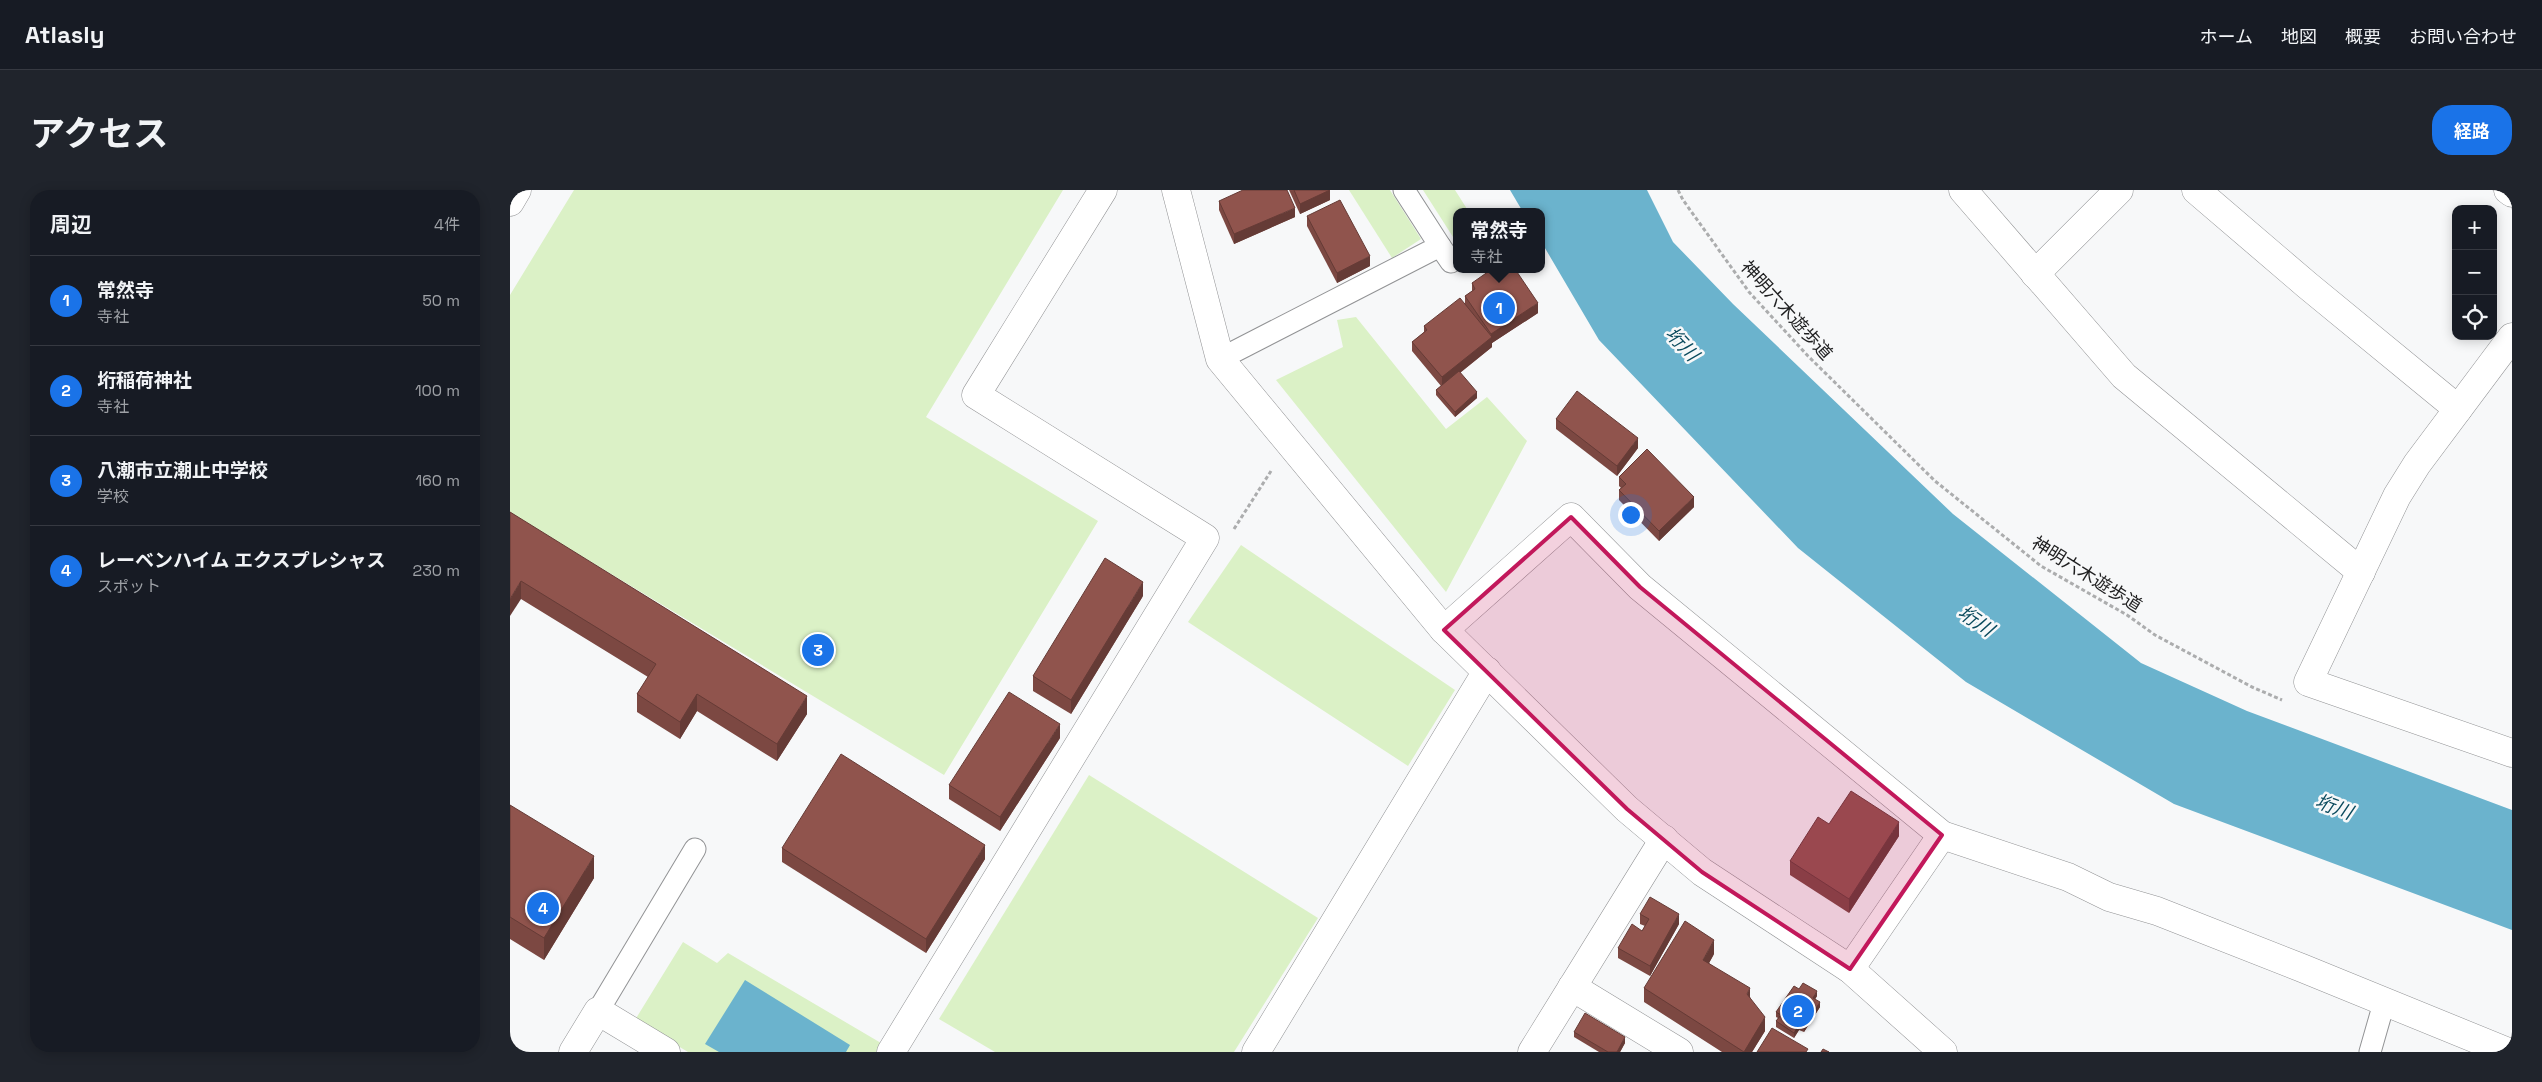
<!DOCTYPE html>
<html lang="ja">
<meta charset="utf-8">
<style>
:root{--surface:#171b24;--page:#20242c;--text:#f1f3f6;--muted:#9ea1a6;--line:#363941;--accent:#1a73e8}
body{margin:0;font-family:"Space Grotesk","Noto Sans JP",sans-serif;background:var(--page);color:var(--text)}
.controls{position:absolute;right:15px;top:15px;display:grid;overflow:hidden;border-radius:10px;box-shadow:0 2px 12px #0003}
.controls button{width:45px;height:45px;display:grid;place-items:center;padding:0;border:0;border-bottom:1px solid var(--line);background:var(--surface);color:var(--text);font:25px sans-serif}
.you{position:absolute;left:1120px;top:324px;width:18px;height:18px;margin:-12px;border:4px solid #fff;border-radius:50%;background:#1a73e8;box-shadow:0 0 0 8px #1a73e833}
.badge{display:grid;place-items:center;width:32px;height:32px;border-radius:50%;background:var(--accent);color:#fff;font-size:16px;font-weight:700}
.pin{position:absolute;translate:-50% -50%;border:2px solid #fff;box-shadow:0 1px 5px #0006}
.popup{position:absolute;left:943px;top:18px;width:92px;height:65px;box-sizing:border-box;display:grid;place-content:center;border-radius:10px;background:var(--surface);filter:drop-shadow(0 1px 4px #0005);font-size:16px;white-space:nowrap;color:var(--muted)}
.popup b{font-size:19px;color:var(--text)}
.popup::after{content:'';position:absolute;left:50%;top:100%;margin-left:-10px;border:10px solid transparent;border-top-color:var(--surface)}
.list{margin:0;padding:0;list-style:none}
h2{display:flex;justify-content:space-between;align-items:center;height:65px;margin:0;padding:0 20px;font-size:21px}
h2 small{font-size:16px;font-weight:400;color:var(--muted)}
.list li{display:grid;grid-template-columns:32px 1fr auto;gap:15px;align-items:center;box-sizing:border-box;height:90px;padding:0 20px;border-top:1px solid var(--line)}
.list b{display:block;font-size:19px;white-space:nowrap}
.list p{margin:0;font-size:16px;white-space:nowrap;color:var(--muted)}
.list em{font-size:16px;font-style:normal;color:var(--muted)}
.icon{flex:none;width:28px;height:28px;fill:none;stroke:currentColor;stroke-width:2;stroke-linecap:round;stroke-linejoin:round}
.map{position:relative;flex:none;width:2002px;height:862px;overflow:hidden;border-radius:20px}
header{display:flex;align-items:center;gap:30px;box-sizing:border-box;height:70px;padding:0 25px;background:var(--surface);border-bottom:1px solid var(--line)}
header strong{font-size:24px}
nav{display:flex;gap:28px;margin-inline-start:auto;font-size:18px}
.intro{display:flex;align-items:center;justify-content:space-between;box-sizing:border-box;height:120px;padding:0 30px}
h1{margin:0;font-size:35px}
.button{padding:12px 22px;border-radius:20px;background:var(--accent);color:#fff;font-size:18px;font-weight:700}
main{display:flex;gap:30px;padding:0 30px}
aside{flex:1;background:var(--surface);border-radius:20px;box-shadow:0 2px 12px #0003}
.map>svg:first-child{display:block}
</style>
<header>
<strong>Atlasly</strong>
<nav><a>ホーム</a><a>地図</a><a>概要</a><a>お問い合わせ</a></nav>
</header>
<div class="intro"><h1>アクセス</h1><a class="button">経路</a></div>
<main>
<aside>
<h2>周辺<small>4件</small></h2>
<ul class="list">
<li><span class="badge">1</span><div><b>常然寺</b><p>寺社</p></div><em>50 m</em></li>
<li><span class="badge">2</span><div><b>垳稲荷神社</b><p>寺社</p></div><em>100 m</em></li>
<li><span class="badge">3</span><div><b>八潮市立潮止中学校</b><p>学校</p></div><em>160 m</em></li>
<li><span class="badge">4</span><div><b>レーベンハイム エクスプレシャス</b><p>スポット</p></div><em>230 m</em></li>
</ul>
</aside>
<div class="map">
<svg width="2002" height="862" viewBox="0 0 2002 862">
<rect width="100%" height="100%" fill="#f7f8f9"/>
<!-- green -->
<g fill="#dbf1c6">
<polygon points="64,0 553,0 416,227 588,331 434,585 0,323 0,105"/>
<polygon points="839,0 880,0 911,49 882,68"/>
<polygon points="913,0 945,0 959,22 946,22 946,45 943,47"/>
<polygon points="846,127 936,239 977,207 1017,251 936,402 766,190 833,157 827,130"/>
<polygon points="731,355 945,500 898,576 678,432"/>
<polygon points="579,585 808,728 724,862 485,862 429,829"/>
<polygon points="173,752 207,773 218,763 371,853 366,862 178,862 125,830"/>
</g>
<!-- water -->
<g fill="#6bb3cd">
<polygon points="1000,0 1137,0 1163,52 1223,114 1443,324 1631,473 1737,521 2002,620 2002,740 1664,614 1456,492 1288,358 1089,150 1032,53 1032,22 1013,22"/>
<polygon points="235,790 340,855 336,862 209,862 195,854"/>
</g>
<g fill="none" stroke-linecap="round" stroke-linejoin="round">
<!-- service casing -->
<g stroke="#929395" stroke-width="23">
<g id="service">
<polyline points="930,56 941,72"/>
<polyline points="710,169 930,56 894,0"/>
<polyline points="88,821 185,659"/>
<polyline points="1860,862 1874,813"/>
</g>
</g>
<!-- minor casing -->
<g stroke="#929395" stroke-width="29">
<g id="minor">
<polyline points="666,0 710,169 934,440 1117,619 1192,682 1340,779 1433,862"/>
<polyline points="1453,0 1614,186 1851,382"/>
<polyline points="1686,0 1797,95 1948,219"/>
<polyline points="1998,0 2002,3"/>
<polyline points="0,12 7,0"/>
<polyline points="1525,84 1609,0"/>
<polyline points="2002,147 1907,274 1887,306 1798,492 2002,563"/>
<polyline points="934,440 1061,327 1130,397 1432,645 1558,687 1599,707 1647,721 1792,778 1998,862"/>
<polyline points="1340,779 1432,645"/>
<polyline points="1062,797 1169,862"/>
<polyline points="63,862 88,821 156,862"/>
<polyline points="381,862 695,348 466,205 593,0"/>
<polyline points="746,862 977,481"/>
<polyline points="1022,862 1154,649"/>
</g>
</g>
<!-- path -->
<g stroke="#acadae" stroke-width="3" stroke-dasharray="4 2.5" stroke-linecap="butt">
<polyline points="1168,0 1173,10 1239,102 1298,166 1425,291 1531,376 1617,425 1645,445 1742,497 1772,510"/>
<polyline points="724,339 761,281"/>
</g>
<!-- service -->
<use href="#service" stroke="#fff" stroke-width="21"/>
<!-- minor -->
<use href="#minor" stroke="#fff" stroke-width="28"/>
</g>
<!-- wall -->
<g fill="#7c4842">
<polygon points="779,0 820,0 820,10 790,24"/>
<polygon points="709,11 785,27 724,54 709,20"/>
<polygon points="797,26 860,76 827,93 797,36"/>
<polygon points="990,82 1028,123 982,153 982,157 950,183 967,208 945,227 926,205 926,200 931,196 902,161 902,152 914,142 914,136 955,114 955,106 962,101 962,93"/>
<polygon points="1046,229 1128,258 1107,286 1046,239"/>
<polygon points="1109,287 1184,317 1149,351 1109,310 1109,300 1111,298 1109,296"/>
<polygon points="0,322 297,524 267,571 187,521 170,549 127,522 127,504 138,487 11,409"/>
<polygon points="633,406 561,524 523,501 523,486"/>
<polygon points="550,548 490,641 439,609 439,595"/>
<polygon points="0,615 84,688 34,770 0,749"/>
<polygon points="1319,634 1389,646 1339,723 1280,685 1280,671"/>
<polygon points="272,658 475,669 416,763 272,672"/>
<polygon points="1130,724 1169,734 1140,786 1108,768 1108,758 1132,741 1135,736 1130,734"/>
<polygon points="1204,764 1199,773 1240,807 1255,841 1242,862 1212,862 1134,812 1134,798"/>
<polygon points="1289,799 1307,806 1305,809 1310,817 1294,842 1289,840 1284,848 1266,837 1266,831 1268,828 1266,827 1266,822"/>
<polygon points="1064,842 1115,853 1110,862 1089,862 1064,847"/>
</g>
<!-- shaded-wall -->
<g fill="#653b36">
<polygon points="820,0 820,10 790,24 790,14"/>
<polygon points="785,18 785,27 724,54 724,44"/>
<polygon points="860,66 860,76 827,93 827,83"/>
<polygon points="1028,113 1028,123 982,153 982,157 932,197 932,187 981,148 981,144"/>
<polygon points="967,202 967,208 945,227 945,222"/>
<polygon points="1128,248 1128,258 1107,286 1107,276"/>
<polygon points="1184,307 1184,317 1149,351 1149,341"/>
<polygon points="11,391 11,409 0,426 0,409"/>
<polygon points="633,392 633,406 561,524 561,510"/>
<polygon points="187,504 187,521 170,549 170,532"/>
<polygon points="297,506 297,524 267,571 267,554"/>
<polygon points="550,534 550,548 490,641 490,627"/>
<polygon points="1389,632 1389,646 1339,723 1339,709"/>
<polygon points="475,655 475,669 416,763 416,749"/>
<polygon points="84,666 84,688 34,770 34,748"/>
<polygon points="1169,724 1169,734 1140,786 1140,776"/>
<polygon points="1204,750 1204,764 1193,784 1193,770"/>
<polygon points="1240,798 1240,812 1237,804"/>
<polygon points="1307,801 1307,806 1303,813 1303,808"/>
<polygon points="1310,812 1310,817 1294,842 1294,837"/>
<polygon points="1255,827 1255,841 1242,862 1234,862"/>
<polygon points="1289,835 1289,840 1284,848 1284,843"/>
<polygon points="1115,847 1115,853 1110,862 1107,862"/>
</g>
<!-- building -->
<g fill="#90544d" stroke="#653b36">
<polygon points="733,0 777,0 785,18 724,44 709,11"/>
<polygon points="784,0 820,0 790,14"/>
<polygon points="830,10 860,66 827,83 797,26"/>
<polygon points="982,79 988,79 990,82 994,79 1005,79 1028,113 981,144 955,106 965,99 962,93"/>
<polygon points="950,108 982,147 932,187 902,152 917,140 914,136"/>
<polygon points="949,181 967,202 945,222 926,200"/>
<polygon points="1067,201 1128,248 1107,276 1046,229"/>
<polygon points="1137,259 1184,307 1149,341 1109,300 1116,294 1109,287"/>
<polygon points="0,322 297,506 267,554 187,504 170,532 127,504 146,474 11,391 0,409"/>
<polygon points="595,368 633,392 561,510 523,486"/>
<polygon points="499,502 550,534 490,627 439,595"/>
<polygon points="331,564 475,655 416,749 272,658"/>
<polygon points="1341,601 1389,632 1339,709 1280,671 1308,627 1319,634"/>
<polygon points="0,615 84,666 34,748 0,727"/>
<polygon points="1140,707 1169,724 1140,776 1108,758 1122,734 1132,741 1139,729 1130,724"/>
<polygon points="1175,731 1204,750 1193,770 1240,798 1237,804 1255,827 1234,862 1134,798"/>
<polygon points="1293,793 1307,801 1303,808 1310,812 1294,837 1289,835 1284,843 1266,831 1271,825 1266,822 1284,796 1289,799"/>
<polygon points="1075,823 1115,847 1107,862 1098,862 1064,842"/>
<polygon points="1262,838 1298,859 1296,862 1247,862"/>
<polygon points="1313,859 1319,862 1311,862"/>
</g>
<!-- marked area -->
<path fill="#c2185b" fill-opacity="0.2" stroke="#c2185b" stroke-width="4" stroke-linejoin="round" d="M1061,327L1130,397L1432,645L1340,779L1192,682L1117,619L934,440Z"/>
<g text-anchor="middle" dominant-baseline="central" stroke-width="5" stroke-linejoin="round" paint-order="stroke">
<!-- street labels -->
<g font-size="18" fill="#1f1f20" stroke="#f7f8f9">
<text transform="translate(1277 120) rotate(48)">神明六木遊歩道</text>
<text transform="translate(1577 384) rotate(32)">神明六木遊歩道</text>
</g>
<!-- water labels -->
<g font-size="19" font-style="italic" fill="#0a4a5d" stroke="#f7f8f9">
<text transform="translate(1172 154) rotate(46)">垳川</text>
<text transform="translate(1466 431) rotate(34)">垳川</text>
<text transform="translate(1824 617) rotate(20)">垳川</text>
</g>
</g>
</svg>
<div class="controls">
<button>+</button>
<button>−</button>
<button><svg class="icon" aria-label="locate" viewBox="0 0 24 24"><circle cx="12" cy="12" r="6"/><path d="M12 2v4M12 18v4M2 12h4M18 12h4"/></svg></button>
</div>
<div class="you"></div>
<div class="pin badge" style="left:989px;top:118px">1</div>
<div class="popup"><b>常然寺</b>寺社</div>
<div class="pin badge" style="left:1288px;top:821px">2</div>
<div class="pin badge" style="left:308px;top:460px">3</div>
<div class="pin badge" style="left:33px;top:718px">4</div>
</div>
</main>
